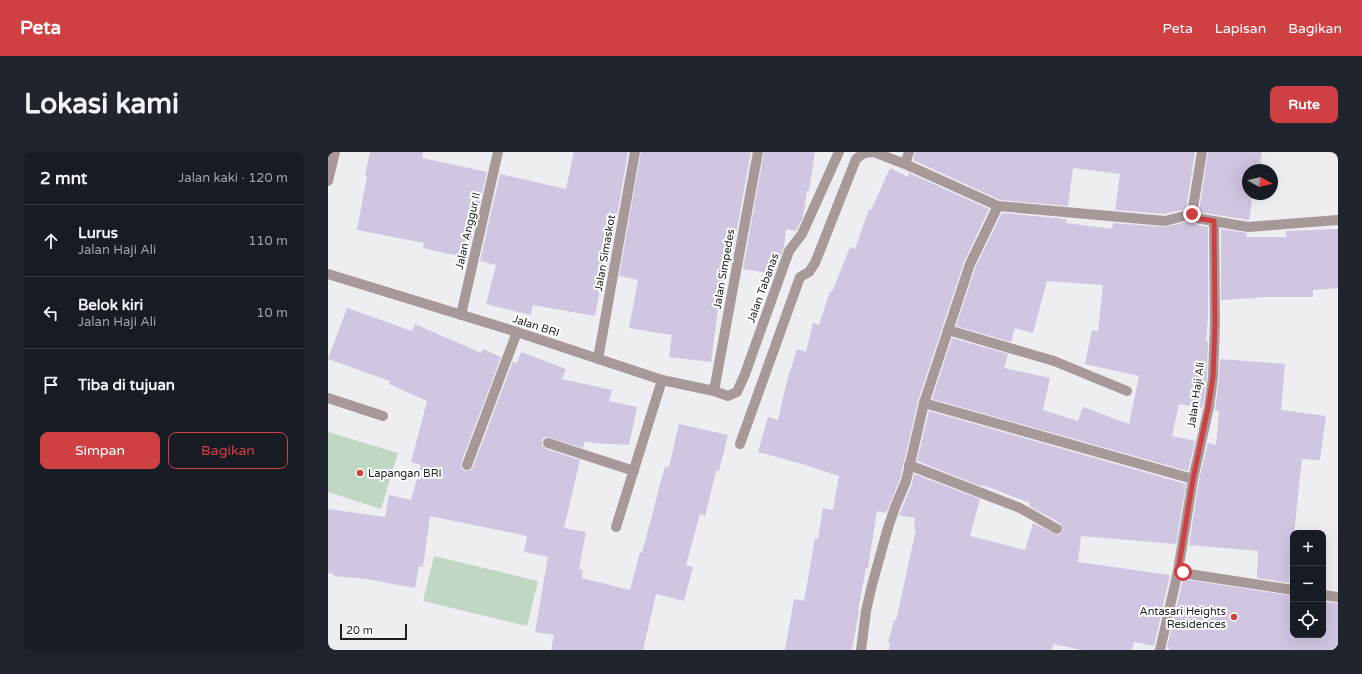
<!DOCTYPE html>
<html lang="id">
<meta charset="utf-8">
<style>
:root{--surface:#171b24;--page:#20242c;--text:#f1f3f6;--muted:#9ea1a6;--line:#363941;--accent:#cf4043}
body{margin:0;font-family:"Varela Round",sans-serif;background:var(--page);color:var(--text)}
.controls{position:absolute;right:12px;bottom:12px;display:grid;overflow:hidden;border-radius:8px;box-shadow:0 4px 16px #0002}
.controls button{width:36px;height:36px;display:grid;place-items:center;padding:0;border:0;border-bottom:1px solid var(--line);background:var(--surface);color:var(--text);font:20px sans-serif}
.compass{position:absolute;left:914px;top:12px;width:36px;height:36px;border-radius:50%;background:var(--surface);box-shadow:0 4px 16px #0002;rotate:98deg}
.scale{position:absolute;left:12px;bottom:10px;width:67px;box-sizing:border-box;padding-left:4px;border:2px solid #1f1e20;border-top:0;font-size:11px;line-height:14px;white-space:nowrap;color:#1f1e20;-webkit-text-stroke:3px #fff;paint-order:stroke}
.stop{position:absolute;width:12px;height:12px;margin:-9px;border:3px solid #cf4043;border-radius:50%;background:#fff}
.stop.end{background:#cf4043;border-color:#fff;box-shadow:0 1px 4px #0008}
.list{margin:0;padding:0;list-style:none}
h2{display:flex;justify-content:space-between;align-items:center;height:52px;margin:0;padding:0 16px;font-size:17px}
h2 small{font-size:13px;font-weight:400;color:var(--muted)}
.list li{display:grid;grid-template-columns:26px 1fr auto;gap:12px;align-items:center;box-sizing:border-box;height:72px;padding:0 16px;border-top:1px solid var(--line)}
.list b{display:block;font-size:15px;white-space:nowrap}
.list p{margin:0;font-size:13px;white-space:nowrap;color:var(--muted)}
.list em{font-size:13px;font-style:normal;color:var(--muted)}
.actions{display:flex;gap:8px;padding:12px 16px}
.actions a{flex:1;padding:9px 0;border:1px solid var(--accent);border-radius:8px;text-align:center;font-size:14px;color:var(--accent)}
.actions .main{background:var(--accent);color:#fff}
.icon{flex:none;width:22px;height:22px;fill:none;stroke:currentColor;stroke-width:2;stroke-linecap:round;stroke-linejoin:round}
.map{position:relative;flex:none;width:1010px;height:498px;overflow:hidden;border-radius:8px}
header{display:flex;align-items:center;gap:24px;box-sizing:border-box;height:56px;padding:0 20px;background:var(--accent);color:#fff}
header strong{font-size:19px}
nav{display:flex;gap:22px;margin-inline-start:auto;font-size:14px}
.intro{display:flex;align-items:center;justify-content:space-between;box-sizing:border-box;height:96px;padding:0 24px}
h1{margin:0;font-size:28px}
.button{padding:10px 18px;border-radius:8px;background:var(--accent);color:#fff;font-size:14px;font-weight:700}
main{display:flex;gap:24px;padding:0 24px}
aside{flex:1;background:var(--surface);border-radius:8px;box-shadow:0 4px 16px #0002}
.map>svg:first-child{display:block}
</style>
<header>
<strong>Peta</strong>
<nav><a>Peta</a><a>Lapisan</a><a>Bagikan</a></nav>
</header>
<div class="intro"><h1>Lokasi kami</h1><a class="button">Rute</a></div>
<main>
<aside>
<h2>2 mnt<small>Jalan kaki · 120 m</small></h2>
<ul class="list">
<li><svg class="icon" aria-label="ahead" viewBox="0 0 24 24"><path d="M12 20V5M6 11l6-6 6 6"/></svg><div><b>Lurus</b><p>Jalan Haji Ali</p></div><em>110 m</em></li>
<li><svg class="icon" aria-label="left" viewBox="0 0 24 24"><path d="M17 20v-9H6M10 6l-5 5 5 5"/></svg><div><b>Belok kiri</b><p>Jalan Haji Ali</p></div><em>10 m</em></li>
<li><svg class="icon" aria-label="arrive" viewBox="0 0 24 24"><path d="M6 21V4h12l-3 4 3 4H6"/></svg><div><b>Tiba di tujuan</b></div></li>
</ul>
<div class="actions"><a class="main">Simpan</a><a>Bagikan</a></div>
</aside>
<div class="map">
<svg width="1010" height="498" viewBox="0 0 1010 498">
<rect width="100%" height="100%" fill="#eeedf2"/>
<!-- green -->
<g fill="#c0d7c4">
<polygon points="0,280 70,301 53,357 0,340"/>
<polygon points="106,404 210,429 199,474 95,449"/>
</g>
<!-- building -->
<g fill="#d0c6e2">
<polygon points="42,0 95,0 94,6 159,20 139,106 95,96 96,91 29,78 39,24 37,24"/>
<polygon points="246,0 300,0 279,122 275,121 267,164 205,153 203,163 158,152 168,113 152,109 172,22 238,37"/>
<polygon points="313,0 423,0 402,115 400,115 393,158 390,157 383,210 341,205 344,183 301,176 310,128 291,124"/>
<polygon points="436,0 487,0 481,39 479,39 475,65 468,79 458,77 456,95 446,122 415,117"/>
<polygon points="587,0 867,0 858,57 836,62 787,58 792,22 745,16 740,54 672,48 585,8"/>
<polygon points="880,0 934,0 931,18 920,18 920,42 924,42 923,49 924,49 921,68 871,60"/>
<polygon points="562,16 580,25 581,21 661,57 636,110 614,176 590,249 572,327 558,361 549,359 540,416 538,416 530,458 531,459 524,498 457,498 466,447 476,449 487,386 490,387 495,356 505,358 511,324 474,312 430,300 440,265 450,268 459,229 469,197 478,200 485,171 491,173 502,139 504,140 522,95 527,97 541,57 543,58"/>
<polygon points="674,61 738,67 738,71 784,77 785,71 837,75 862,69 867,72 880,75 880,166 878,189 880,190 879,224 875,254 874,256 851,252 844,284 867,289 860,319 604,247 624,186 680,202 676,216 722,226 715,258 750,269 755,255 801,272 811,224 757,212 764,178 770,179 775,133 719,129 705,181 687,176 683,190 628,174 648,114"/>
<polygon points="893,77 919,81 918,85 958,85 958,79 1010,77 1010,136 985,138 985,145 929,145 929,146 893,148"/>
<polygon points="19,156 84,179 87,172 153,201 155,197 173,205 133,311 134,317 137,319 143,318 145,315 185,209 189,211 193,200 238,217 234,227 284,238 281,249 309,255 301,293 266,291 257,289 255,296 219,285 215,286 214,289 214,293 218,297 252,308 236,376 258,380 251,417 255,418 254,426 302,438 312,400 314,401 337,314 341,315 351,272 400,283 391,319 388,319 377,364 372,362 358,413 365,415 356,449 328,442 315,498 223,498 226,483 207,480 220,405 196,400 199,384 102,364 95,415 91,414 87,436 38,427 6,424 6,422 0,421 0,357 57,365 61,343 83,348 93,313 83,310 99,249 61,232 62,229 0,207"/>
<polygon points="892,207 957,212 953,258 998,264 992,308 974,307 966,381 965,381 961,431 929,426 930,399 861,393 871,328 880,291 888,293 891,259 887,259 891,226"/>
<polygon points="601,259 858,332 848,392 753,384 750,410 842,423 826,494 806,490 804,498 754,498 725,492 724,498 561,498 562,491 560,490 566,468 568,469 588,377 586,376 587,366 571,363 584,332 586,322 652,347 642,384 697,398 705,371 729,383 733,382 735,377 732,371 701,354 702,351 655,333 655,335 589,309"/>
<polygon points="855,427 965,444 965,483 995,483 995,450 1010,451 1010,498 841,498 841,496 839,496"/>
</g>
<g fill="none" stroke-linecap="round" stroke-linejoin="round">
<!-- street -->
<g stroke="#a89999" stroke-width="10">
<polyline points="874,0 864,62 868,66 920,75 1010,68"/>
<polyline points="577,12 581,0"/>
<polyline points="0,29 7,0"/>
<polyline points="670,54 837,69 864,62"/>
<polyline points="0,122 189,180 334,228 386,239 400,244 409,240 417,222 461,99 474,82 511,0"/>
<polyline points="133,163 170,0"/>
<polyline points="620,178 726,209 799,239"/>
<polyline points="270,207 307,0"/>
<polyline points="386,239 430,0"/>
<polyline points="0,246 55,264"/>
<polyline points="596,251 865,327"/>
<polyline points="220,291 306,319"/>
<polyline points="412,292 472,125 481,120 487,111 528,7 536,1 546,0 577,12 670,54 642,112 596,251 578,329 567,355 559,379 544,433 538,459 533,498"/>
<polyline points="139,313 189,180"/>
<polyline points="581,313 692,356 729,377"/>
<polyline points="288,375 334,228"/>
<polyline points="850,419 861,422 965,438"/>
<polyline points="995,443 1010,445"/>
<polyline points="832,498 850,419 865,327 881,255 885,225 887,171 886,69"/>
</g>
</g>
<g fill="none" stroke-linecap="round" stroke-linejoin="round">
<!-- route -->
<polyline stroke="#cf4043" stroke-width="5" points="855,420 850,419 865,327 880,256 885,225 887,171 886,69 868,66 864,62"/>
</g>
<!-- markers -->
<g fill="#cf4043" stroke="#fff" stroke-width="1.5">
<circle cx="32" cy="321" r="4"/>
<circle cx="906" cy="465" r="4"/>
</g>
<g text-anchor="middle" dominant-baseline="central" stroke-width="4" stroke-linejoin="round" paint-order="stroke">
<!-- street labels -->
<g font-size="11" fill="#1f1e20" stroke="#fff">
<text transform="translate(140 79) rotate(-77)">Jalan Anggur II</text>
<text transform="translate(277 101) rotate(-80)">Jalan Simaskot</text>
<text transform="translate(396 117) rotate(-80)">Jalan Simpedes</text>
<text transform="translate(435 136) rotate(-70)">Jalan Tabanas</text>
<text transform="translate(208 174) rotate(18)">Jalan BRI</text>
<text transform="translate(868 243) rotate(-82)">Jalan Haji Ali</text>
</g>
<!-- poi labels -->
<g font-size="11" fill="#1f1e20" stroke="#fff" text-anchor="start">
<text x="40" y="321">Lapangan BRI</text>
<text x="898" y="459" text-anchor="end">Antasari Heights<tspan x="898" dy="13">Residences</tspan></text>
</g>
</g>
</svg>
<div class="controls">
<button>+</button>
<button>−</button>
<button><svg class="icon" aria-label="locate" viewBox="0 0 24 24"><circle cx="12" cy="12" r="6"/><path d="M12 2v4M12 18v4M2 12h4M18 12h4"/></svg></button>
</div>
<svg class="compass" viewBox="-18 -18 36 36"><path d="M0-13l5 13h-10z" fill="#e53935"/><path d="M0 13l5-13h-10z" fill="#9ea1a6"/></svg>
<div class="scale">20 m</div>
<div class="stop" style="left:855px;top:420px"></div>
<div class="stop end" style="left:864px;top:62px"></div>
</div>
</main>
